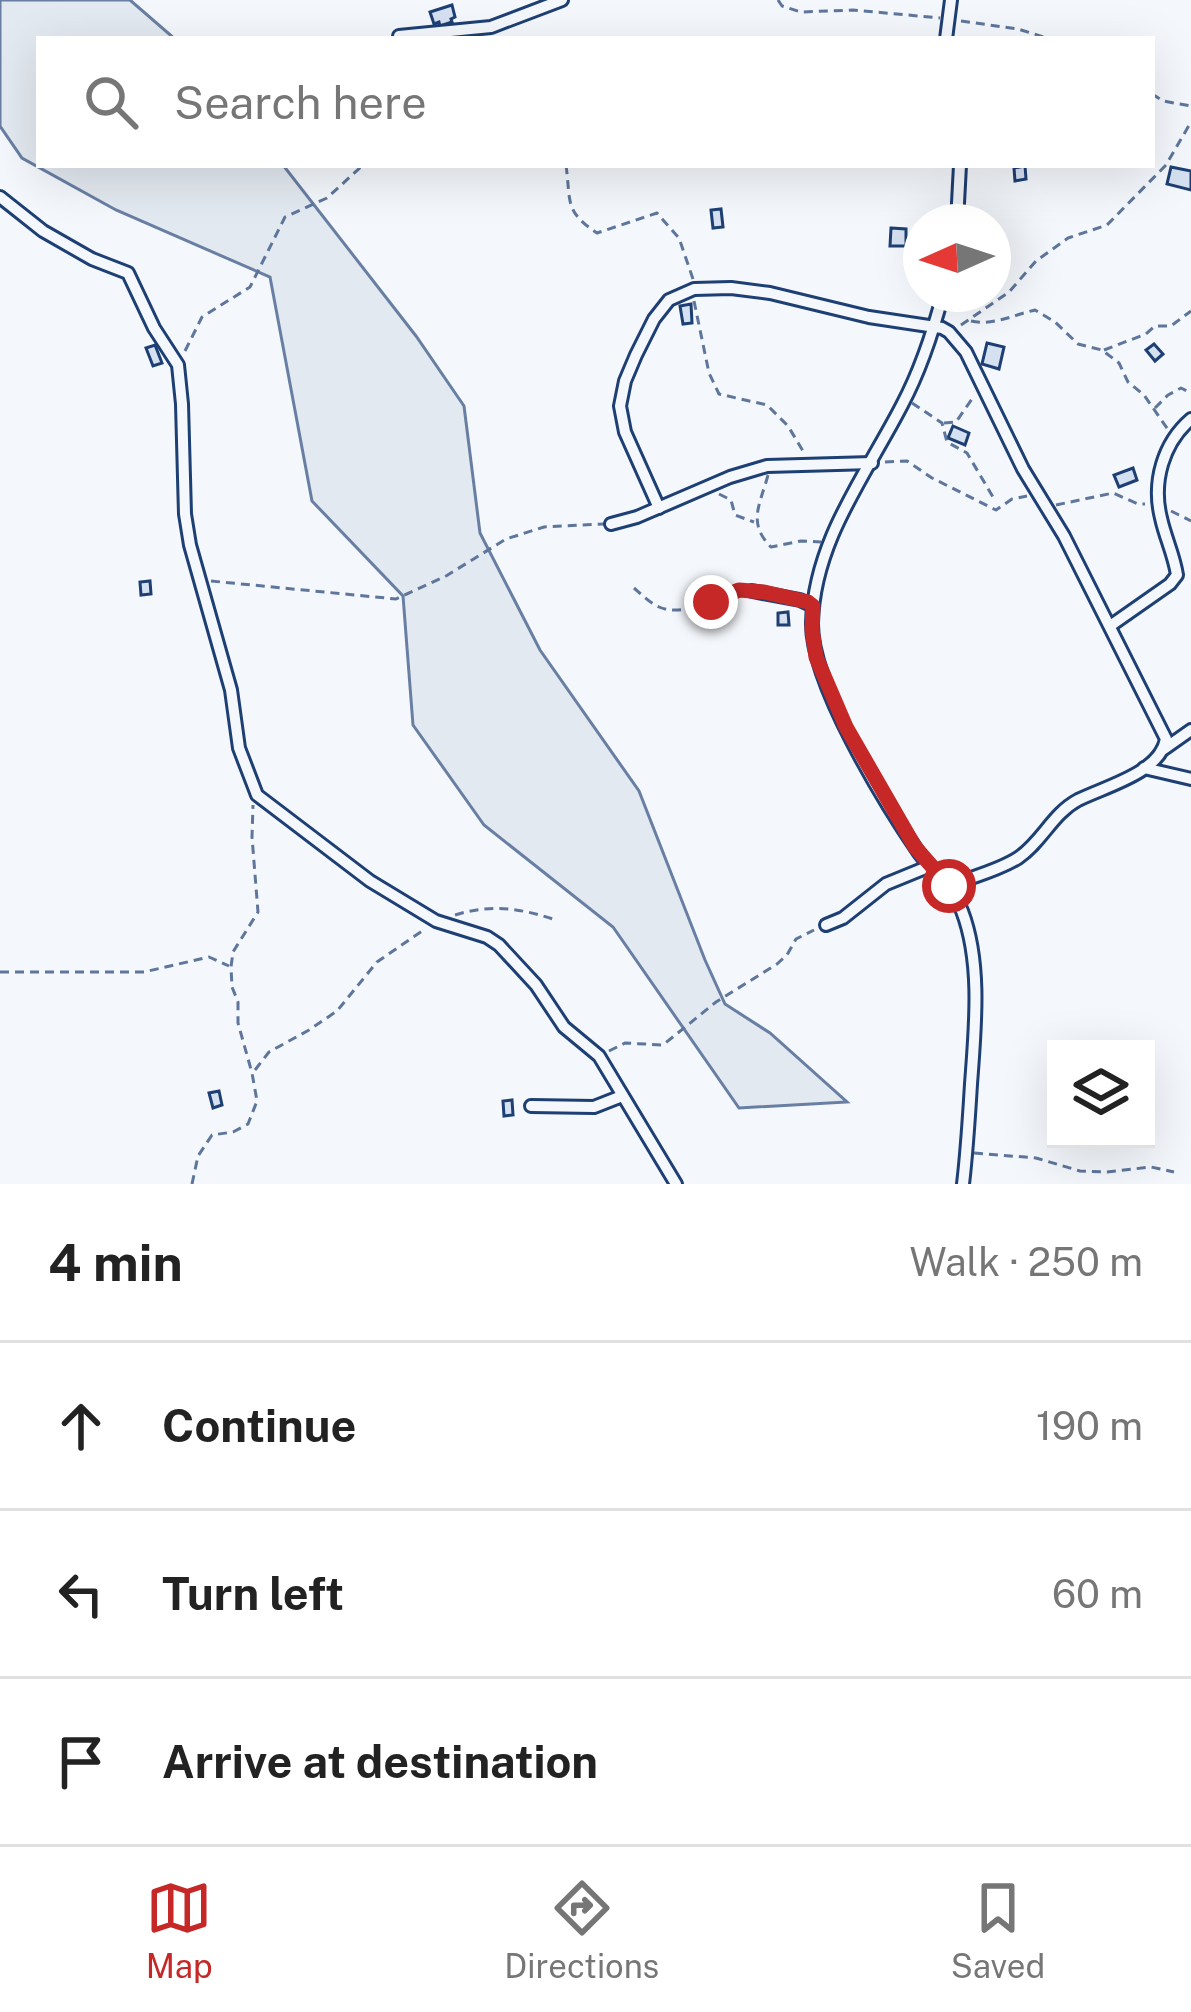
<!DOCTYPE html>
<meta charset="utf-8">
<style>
:root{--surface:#fff;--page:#f6f6f6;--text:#222;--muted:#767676;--line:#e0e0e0;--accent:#c62828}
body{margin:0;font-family:"Public Sans",sans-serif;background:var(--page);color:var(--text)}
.controls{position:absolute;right:36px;bottom:36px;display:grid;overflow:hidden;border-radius:0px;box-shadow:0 12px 48px #0002}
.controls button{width:108px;height:108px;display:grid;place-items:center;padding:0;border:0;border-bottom:3px solid var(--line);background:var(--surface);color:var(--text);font:60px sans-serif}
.compass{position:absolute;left:903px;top:204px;width:108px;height:108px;border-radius:50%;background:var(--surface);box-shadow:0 12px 48px #0002;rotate:267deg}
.stop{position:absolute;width:36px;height:36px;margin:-27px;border:9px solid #c62828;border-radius:50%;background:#fff}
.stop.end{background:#c62828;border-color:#fff;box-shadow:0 3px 12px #0008}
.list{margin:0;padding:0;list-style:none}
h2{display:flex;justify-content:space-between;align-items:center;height:156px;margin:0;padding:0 48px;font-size:51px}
h2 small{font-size:39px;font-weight:400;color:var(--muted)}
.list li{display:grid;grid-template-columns:78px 1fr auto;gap:36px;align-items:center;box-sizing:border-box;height:168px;padding:0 48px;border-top:3px solid var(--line)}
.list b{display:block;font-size:45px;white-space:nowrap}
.list em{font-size:39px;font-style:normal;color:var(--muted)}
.icon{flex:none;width:66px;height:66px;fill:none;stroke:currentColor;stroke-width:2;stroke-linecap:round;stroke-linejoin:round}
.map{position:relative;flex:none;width:1191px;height:1184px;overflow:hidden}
.search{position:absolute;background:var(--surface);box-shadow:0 12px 48px #0002;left:36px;right:36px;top:36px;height:132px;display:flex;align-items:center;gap:30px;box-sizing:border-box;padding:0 42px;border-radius:0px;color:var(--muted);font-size:45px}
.sheet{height:660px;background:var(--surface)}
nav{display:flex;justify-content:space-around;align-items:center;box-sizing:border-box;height:168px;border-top:3px solid var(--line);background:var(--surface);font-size:33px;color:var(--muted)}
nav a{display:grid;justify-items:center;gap:6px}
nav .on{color:var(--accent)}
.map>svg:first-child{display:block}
</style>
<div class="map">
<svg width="1191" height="1184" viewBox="0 0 1191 1184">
<rect width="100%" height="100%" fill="#f4f7fb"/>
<!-- green -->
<polygon fill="#e3e9f0" stroke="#687fa3" stroke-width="3" points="0,0 130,0 175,39 39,39 39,165 283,165 416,336 464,406 480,533 540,650 639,791 705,960 725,1004 770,1033 847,1102 739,1108 613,927 484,825 413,725 403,596 312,501 270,277 116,210 22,158 0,126"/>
<!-- building -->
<g fill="#d5e0f0" stroke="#1d3f73" stroke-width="3">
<polygon points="452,5 455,17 451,19 452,22 440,26 439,22 434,24 430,12"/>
<polygon points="1025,166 1026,179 1015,181 1014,168"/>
<polygon points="1171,167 1191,171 1191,190 1167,184"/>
<polygon points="721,209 723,227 713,228 711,210"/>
<polygon points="891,228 906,229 906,246 890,246"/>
<polygon points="691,304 692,323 683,324 680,306"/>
<polygon points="987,343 1004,347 999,369 982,364"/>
<polygon points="1154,344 1163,354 1155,361 1146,350"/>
<polygon points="155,345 162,363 153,366 146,348"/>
<polygon points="953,426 969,433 965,445 948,438"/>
<polygon points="1133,468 1137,480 1119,487 1114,475"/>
<polygon points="150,581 151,594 141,595 140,582"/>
<polygon points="788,612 789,625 778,625 778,613"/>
<polygon points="219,1091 222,1105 213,1108 209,1093"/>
<polygon points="512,1100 513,1115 504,1116 503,1101"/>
</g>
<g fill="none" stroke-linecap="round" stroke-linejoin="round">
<!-- minor casing -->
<g stroke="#1d3f73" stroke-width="16">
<g id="minor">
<polyline points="399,36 491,27 562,0"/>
<polyline points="946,39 951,0"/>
<polyline points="0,197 43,231 92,259 128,273 154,328 178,365 182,404 185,514 190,545 231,690 239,748 257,795 370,881 436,921 487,937 499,945 536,985 564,1027 599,1056 676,1184"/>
<polyline points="957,222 960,165"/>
<path d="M943,294C933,332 920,371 902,405C866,475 814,541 812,623C811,683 884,802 919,853C934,873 953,887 962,911C982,963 975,1029 971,1084C969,1117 967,1151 963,1184"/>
<path d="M659,508L625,432L620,406L625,381L636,355L654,319L669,300L694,289L731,288L770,293L869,317L942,328L949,332L966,352L1023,469L1064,536L1166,739C1160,773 1106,786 1078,800C1052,814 1042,842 1018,858C998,871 971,877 949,886"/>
<polyline points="611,524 637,517 730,477 767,466 872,463"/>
<polyline points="752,591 800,600 813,606"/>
<path d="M1110,626L1170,584L1177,575C1174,555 1165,537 1161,518C1152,482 1163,443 1191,419"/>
<polyline points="1164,749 1191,730"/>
<polyline points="1144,768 1191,779"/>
<polyline points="826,925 843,918 886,884 930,866"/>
<polyline points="531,1106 594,1107 622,1096"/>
</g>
</g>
<!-- path -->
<g stroke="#5e769c" stroke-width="3" stroke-dasharray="9 6" stroke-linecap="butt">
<polyline points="778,0 782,6 801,12 853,10 940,18"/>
<polyline points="961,21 1018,29 1047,38"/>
<polyline points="1152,94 1163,101 1191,106"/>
<path d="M566,165C571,202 564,211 597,233L657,213L679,238L693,279"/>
<polyline points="694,301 709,373 719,394 767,405 788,426 803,451"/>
<path d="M971,321C993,326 1013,315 1035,310L1055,322L1078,344L1102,350L1119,363L1128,382L1144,395L1169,431"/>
<polyline points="961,325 1009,292 1036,261 1068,238 1107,225 1166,165 1191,122"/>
<polyline points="1104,350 1146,334 1155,326 1171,326 1191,311"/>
<polyline points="185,351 202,317 250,287 285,217 327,198 363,165"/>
<polyline points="912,403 942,423 947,442 967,453 993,497 990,501"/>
<polyline points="1155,408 1168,395 1181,388 1191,393"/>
<polyline points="944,423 956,422 974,396"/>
<polyline points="885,462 907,461 932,478 996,510 1012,499 1027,496"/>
<path d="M768,475C760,505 747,523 771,547L801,541L821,542"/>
<polyline points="719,494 731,500 735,515 754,522"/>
<polyline points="1056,505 1113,493 1138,504 1145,504"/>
<polyline points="1171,511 1191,521"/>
<polyline points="211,581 396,599 446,576 506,539 544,527 603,524"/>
<path d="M634,588C642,595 650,603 659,607C682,617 717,600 738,590"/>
<path d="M455,915C490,904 519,908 553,919"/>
<polyline points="0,972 144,972 209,957 229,966"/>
<polyline points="609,1051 625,1043 663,1045 716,1002 777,964 787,955 796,939 814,930"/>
<polyline points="255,1070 269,1052 309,1030 337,1011 377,962 425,929"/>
<polyline points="974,1153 1036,1158 1080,1171 1107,1172 1151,1167 1174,1172"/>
<polyline points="192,1184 198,1156 212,1135 233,1132 248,1124 257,1101 252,1073 238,1023 238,1002 232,987 231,967 233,952 258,912 252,837 253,805"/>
</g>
<!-- minor -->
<use href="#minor" stroke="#f4f7fb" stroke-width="10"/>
</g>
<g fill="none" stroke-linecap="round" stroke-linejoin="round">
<!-- route -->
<polyline stroke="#c62828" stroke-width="15" points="711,602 739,590 764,592 808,602 813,606 812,629 816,657 846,727 915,847 949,886"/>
</g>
</svg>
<div class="controls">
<button><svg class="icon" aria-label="layers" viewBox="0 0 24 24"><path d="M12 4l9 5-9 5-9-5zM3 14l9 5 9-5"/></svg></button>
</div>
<svg class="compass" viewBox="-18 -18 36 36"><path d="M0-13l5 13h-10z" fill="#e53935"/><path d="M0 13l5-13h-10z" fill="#767676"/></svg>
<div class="stop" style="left:949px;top:886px"></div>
<div class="stop end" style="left:711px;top:602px"></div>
<div class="search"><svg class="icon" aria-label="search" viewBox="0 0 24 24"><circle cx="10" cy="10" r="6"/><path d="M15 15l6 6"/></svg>Search here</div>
</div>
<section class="sheet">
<h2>4 min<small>Walk · 250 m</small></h2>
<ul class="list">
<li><svg class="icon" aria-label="ahead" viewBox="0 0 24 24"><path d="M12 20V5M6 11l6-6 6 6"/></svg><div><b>Continue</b></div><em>190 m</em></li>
<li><svg class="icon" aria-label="left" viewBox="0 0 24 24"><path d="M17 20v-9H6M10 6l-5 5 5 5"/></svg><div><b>Turn left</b></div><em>60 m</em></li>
<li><svg class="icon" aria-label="arrive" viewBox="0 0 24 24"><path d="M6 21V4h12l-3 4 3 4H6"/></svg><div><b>Arrive at destination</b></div></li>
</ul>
</section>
<nav>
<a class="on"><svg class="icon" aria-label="map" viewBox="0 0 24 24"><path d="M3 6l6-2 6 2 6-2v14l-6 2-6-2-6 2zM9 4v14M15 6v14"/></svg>Map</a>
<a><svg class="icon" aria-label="directions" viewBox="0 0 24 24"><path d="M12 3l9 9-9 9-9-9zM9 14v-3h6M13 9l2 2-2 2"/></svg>Directions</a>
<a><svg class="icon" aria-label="saved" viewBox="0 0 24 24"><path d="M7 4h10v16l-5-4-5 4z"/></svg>Saved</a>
</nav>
